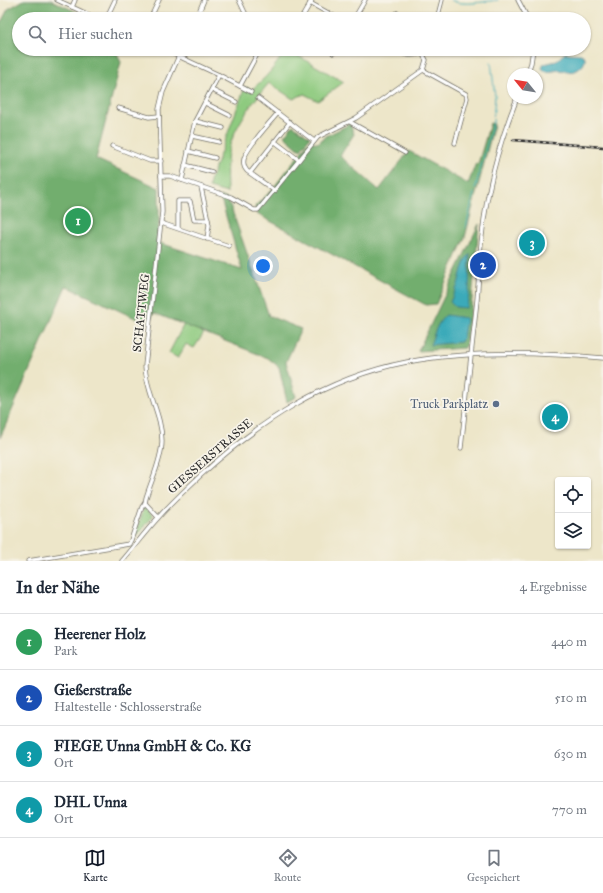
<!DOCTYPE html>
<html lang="de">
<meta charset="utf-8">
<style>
:root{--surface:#fff;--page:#f6f6f7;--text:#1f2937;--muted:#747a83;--line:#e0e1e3;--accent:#111827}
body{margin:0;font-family:"IM FELL Great Primer",serif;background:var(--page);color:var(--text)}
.controls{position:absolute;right:12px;bottom:12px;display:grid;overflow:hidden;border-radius:4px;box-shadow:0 1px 3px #0004}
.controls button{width:36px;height:36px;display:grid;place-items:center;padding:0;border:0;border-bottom:1px solid var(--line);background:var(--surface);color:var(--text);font:20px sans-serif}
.compass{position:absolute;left:507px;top:68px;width:36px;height:36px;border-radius:50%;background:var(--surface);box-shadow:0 1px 3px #0004;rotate:300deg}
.you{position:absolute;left:263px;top:266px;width:14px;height:14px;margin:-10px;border:3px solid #fff;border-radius:50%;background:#1a73e8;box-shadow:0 0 0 6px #1a73e833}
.badge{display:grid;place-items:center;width:26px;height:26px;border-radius:50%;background:var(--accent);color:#fff;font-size:13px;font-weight:700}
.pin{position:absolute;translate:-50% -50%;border:2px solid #fff;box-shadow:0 1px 4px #0006}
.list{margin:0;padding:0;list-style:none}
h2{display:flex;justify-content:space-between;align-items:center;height:52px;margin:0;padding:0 16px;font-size:17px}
h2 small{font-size:13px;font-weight:400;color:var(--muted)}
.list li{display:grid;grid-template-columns:26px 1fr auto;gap:12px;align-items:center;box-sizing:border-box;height:56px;padding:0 16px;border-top:1px solid var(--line)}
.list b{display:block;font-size:15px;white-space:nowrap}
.list p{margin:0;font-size:13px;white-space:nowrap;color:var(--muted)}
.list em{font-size:13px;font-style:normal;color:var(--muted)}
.icon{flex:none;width:22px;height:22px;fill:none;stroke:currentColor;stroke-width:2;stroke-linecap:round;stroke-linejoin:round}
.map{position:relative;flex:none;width:603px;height:561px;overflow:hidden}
.search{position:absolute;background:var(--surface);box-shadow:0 1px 3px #0004;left:12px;right:12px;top:12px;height:44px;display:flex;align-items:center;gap:10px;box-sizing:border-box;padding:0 14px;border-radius:22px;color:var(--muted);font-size:15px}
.sheet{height:276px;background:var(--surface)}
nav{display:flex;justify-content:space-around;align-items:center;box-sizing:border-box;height:56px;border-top:1px solid var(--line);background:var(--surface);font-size:11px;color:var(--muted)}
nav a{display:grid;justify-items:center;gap:2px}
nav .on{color:var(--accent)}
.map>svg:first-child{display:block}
</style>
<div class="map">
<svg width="603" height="561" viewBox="0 0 603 561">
<rect width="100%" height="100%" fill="#f7f3e8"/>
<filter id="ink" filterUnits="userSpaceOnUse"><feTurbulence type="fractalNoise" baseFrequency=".025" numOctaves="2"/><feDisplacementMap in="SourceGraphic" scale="8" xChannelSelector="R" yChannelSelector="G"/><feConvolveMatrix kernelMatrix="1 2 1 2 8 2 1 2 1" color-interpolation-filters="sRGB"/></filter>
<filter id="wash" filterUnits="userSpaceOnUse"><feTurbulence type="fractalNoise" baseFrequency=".012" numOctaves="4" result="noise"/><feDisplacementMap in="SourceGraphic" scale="16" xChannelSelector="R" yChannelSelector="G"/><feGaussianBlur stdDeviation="0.9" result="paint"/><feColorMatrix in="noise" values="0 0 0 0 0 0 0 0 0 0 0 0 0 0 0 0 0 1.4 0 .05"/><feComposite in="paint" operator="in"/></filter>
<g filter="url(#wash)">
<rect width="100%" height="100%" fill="#ede6c9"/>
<!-- green -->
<g fill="#8eca7f" stroke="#5c7a55">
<path d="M286,49L344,82L318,101L304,94L293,99L269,83C251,104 228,134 227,162C226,172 227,183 227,193L209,188L210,181L245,87L251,90C266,78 276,66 286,49Z"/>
<polygon points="184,324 204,333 194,348 186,344 178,358 169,353"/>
<polygon points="145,506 153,516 136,537 135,536 144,508"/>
</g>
<!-- forest -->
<g fill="#72ae6e" stroke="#4e6c4c">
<polygon points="24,0 51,0 85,16 84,19 19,19 19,49 115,49 121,62 96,159 159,188 159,223 157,242 242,270 220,196 228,199 269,316 301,329 286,362 296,397 287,402 279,367 268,358 154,313 148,324 66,286 0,438 0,24 8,9"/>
<polygon points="490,123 494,124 465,237 436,304 426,305 257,214 255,206 270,192 310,141 318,143 326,136 350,124 354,134 340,156 379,190 409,151 468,184 476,163 478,164"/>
<polygon points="293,125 310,137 300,150 284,136"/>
<polygon points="479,224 471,309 465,348 418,351"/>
</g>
<!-- water -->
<g fill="#3baab9" stroke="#336a72">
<path d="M565,53L581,54L585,57C586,65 579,70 572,72L558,70L549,72L544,71L542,68L544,64L556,61Z"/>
<path d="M470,254L469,296L466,308L455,307L450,302C452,297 455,292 457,287C461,276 462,262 470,254Z"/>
<path d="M446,315L466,318L463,338L461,342L430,345C434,335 437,322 446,315Z"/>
</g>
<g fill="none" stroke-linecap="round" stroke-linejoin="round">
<!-- stream -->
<g stroke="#3baab9" stroke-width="1">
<path d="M451,0C462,7 486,1 498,0"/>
<polyline points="475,189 493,122 495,96 491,62"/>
<polyline points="466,228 474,193"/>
</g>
</g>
</g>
<g filter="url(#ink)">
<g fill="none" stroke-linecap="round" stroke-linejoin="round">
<!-- minor casing -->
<g stroke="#6f6c62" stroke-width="5">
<g id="minor">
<polyline points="57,0 98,19"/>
<polyline points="239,0 248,19"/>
<polyline points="518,0 528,19"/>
<polyline points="310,3 339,19"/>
<polyline points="72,7 75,0"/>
<polyline points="106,19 115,0"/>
<polyline points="150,19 159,0"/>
<polyline points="196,19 204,0"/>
<polyline points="301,19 312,0"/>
<polyline points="354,19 365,0"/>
<polyline points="392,19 397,13"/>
<polyline points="437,19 442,0"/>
<polyline points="163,49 219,75 251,92"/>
<path d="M393,49C404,55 411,57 422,53"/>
<polyline points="333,53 338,49"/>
<polyline points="423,70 466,94 467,98 455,143"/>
<polyline points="527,74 531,63 533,49"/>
<polyline points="240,86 260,49"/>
<polyline points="212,90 236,102"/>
<polyline points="258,98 314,141"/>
<polyline points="205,103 229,115"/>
<polyline points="118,108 149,117 159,116"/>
<polyline points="195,121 223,128"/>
<polyline points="350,122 405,153"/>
<polyline points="192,136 219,142"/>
<polyline points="274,141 299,160"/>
<polyline points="112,146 150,161 161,161"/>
<polyline points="188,151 215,158"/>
<polyline points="185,165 212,172"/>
<polyline points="250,173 290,122"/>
<polyline points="161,176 170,176 231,197 254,210 258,210 318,137 356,118 423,70 426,60 422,53 426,49"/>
<polyline points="182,180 195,121 219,75"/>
<polyline points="201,187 209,225 207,239"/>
<path d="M275,191L247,171C244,168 243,164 244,159C246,149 270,122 278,113"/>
<polyline points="161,223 229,246"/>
<polyline points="178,228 178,201 190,201 194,220 208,220"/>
<path d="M461,448C466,398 472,349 477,300C479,278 479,257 482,236C487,188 499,143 517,98"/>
<path d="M158,517L145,503L146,498C151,481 162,459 162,441C162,415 146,392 145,366L162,212L159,109L163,92L182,49"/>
<polyline points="28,561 129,544 131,540 142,507 145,503"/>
<path d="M122,561C134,547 145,532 157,519C170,504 185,490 200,476C260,421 325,378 407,362C471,350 538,352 603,358"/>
</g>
</g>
<!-- minor -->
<use href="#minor" stroke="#fff" stroke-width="3.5"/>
<!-- rail casing -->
<g stroke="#2b2b2b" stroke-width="2.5">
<polyline id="rail" points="513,140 603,147"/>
</g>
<!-- rail -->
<use href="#rail" stroke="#f7f3e8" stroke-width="1" stroke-dasharray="3" stroke-linecap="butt"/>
</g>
</g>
<!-- markers -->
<circle fill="#5c6f8a" stroke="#f7f3e8" stroke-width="1.5" cx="496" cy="404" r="4"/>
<g text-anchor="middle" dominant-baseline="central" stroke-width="3.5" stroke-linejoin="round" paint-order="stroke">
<!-- street labels -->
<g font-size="12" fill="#2b2b2b" stroke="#f7f3e8">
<text transform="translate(141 313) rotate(-84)">SCHATTWEG</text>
<text transform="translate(210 456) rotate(-41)">GIESSERSTRASSE</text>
</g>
<!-- service labels -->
<g font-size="12" fill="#4e5e75" stroke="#f7f3e8" text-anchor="end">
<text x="488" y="404">Truck Parkplatz</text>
</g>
</g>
</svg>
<div class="controls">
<button><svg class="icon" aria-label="locate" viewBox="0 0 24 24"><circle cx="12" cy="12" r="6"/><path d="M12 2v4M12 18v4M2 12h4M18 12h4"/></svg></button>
<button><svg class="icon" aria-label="layers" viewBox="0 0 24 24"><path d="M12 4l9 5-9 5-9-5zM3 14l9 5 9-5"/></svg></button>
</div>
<svg class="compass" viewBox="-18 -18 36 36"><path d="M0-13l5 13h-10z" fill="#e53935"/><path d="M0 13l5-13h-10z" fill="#747a83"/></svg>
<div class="you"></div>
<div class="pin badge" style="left:78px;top:221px;background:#2e9e5b">1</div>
<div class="pin badge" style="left:483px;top:265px;background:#1a4fb4">2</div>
<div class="pin badge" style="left:532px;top:243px;background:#0f9aa8">3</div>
<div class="pin badge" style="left:555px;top:417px;background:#0f9aa8">4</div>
<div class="search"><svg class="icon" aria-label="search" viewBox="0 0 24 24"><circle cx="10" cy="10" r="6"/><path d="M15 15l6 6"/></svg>Hier suchen</div>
</div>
<section class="sheet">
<h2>In der Nähe<small>4 Ergebnisse</small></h2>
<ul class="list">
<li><span class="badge" style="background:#2e9e5b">1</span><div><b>Heerener Holz</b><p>Park</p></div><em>440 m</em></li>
<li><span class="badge" style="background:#1a4fb4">2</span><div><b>Gießerstraße</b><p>Haltestelle · Schlosserstraße</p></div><em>510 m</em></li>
<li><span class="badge" style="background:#0f9aa8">3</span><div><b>FIEGE Unna GmbH &amp; Co. KG</b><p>Ort</p></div><em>630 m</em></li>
<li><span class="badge" style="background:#0f9aa8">4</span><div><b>DHL Unna</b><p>Ort</p></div><em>770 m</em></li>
</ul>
</section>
<nav>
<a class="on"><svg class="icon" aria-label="map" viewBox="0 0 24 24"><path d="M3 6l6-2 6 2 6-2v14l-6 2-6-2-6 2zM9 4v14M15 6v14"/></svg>Karte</a>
<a><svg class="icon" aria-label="directions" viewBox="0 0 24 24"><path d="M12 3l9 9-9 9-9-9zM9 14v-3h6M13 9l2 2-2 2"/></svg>Route</a>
<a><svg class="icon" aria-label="saved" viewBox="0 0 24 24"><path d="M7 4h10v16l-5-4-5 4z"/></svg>Gespeichert</a>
</nav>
